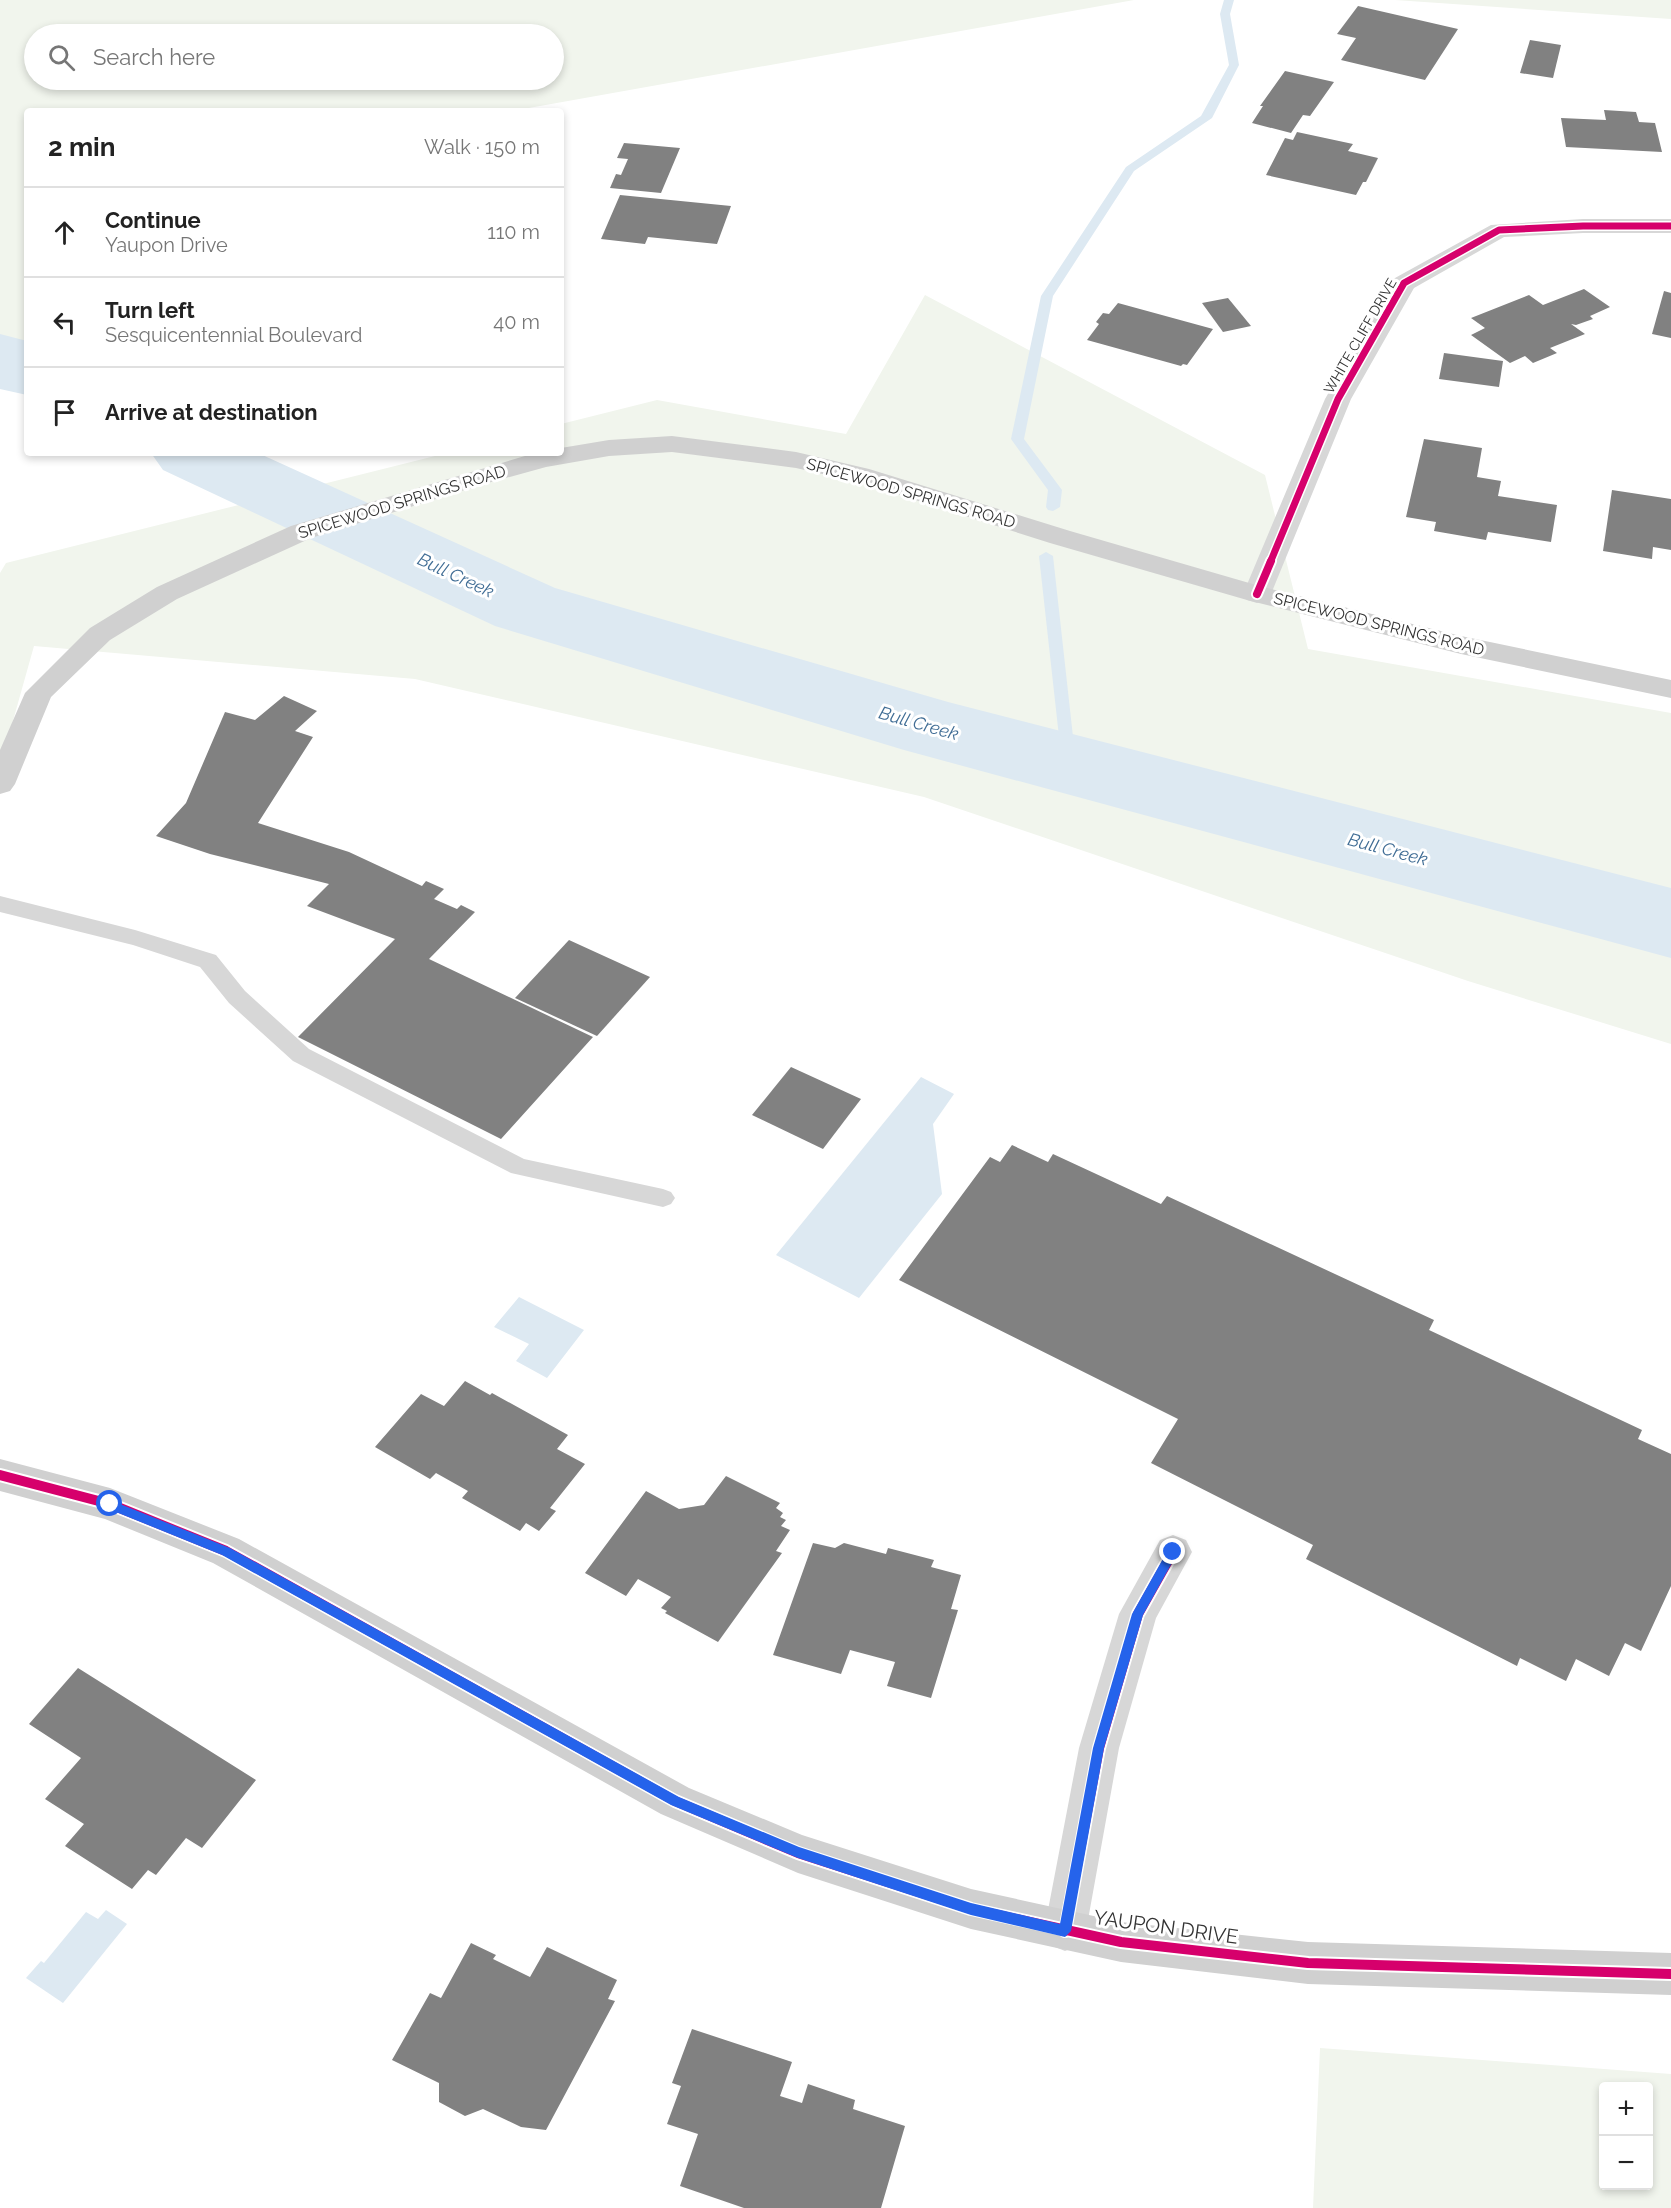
<!DOCTYPE html>
<meta charset="utf-8">
<style>
:root{--surface:#fff;--page:#f2f2f2;--text:#222;--muted:#767676;--line:#e0e0e0}
body{margin:0;font-family:Raleway,sans-serif;background:var(--page);color:var(--text)}
.controls{position:absolute;right:18px;bottom:18px;display:grid;overflow:hidden;border-radius:6px;box-shadow:0 3px 9px #0003}
.controls button{width:54px;height:54px;display:grid;place-items:center;padding:0;border:0;border-bottom:2px solid var(--line);background:var(--surface);color:var(--text);font:30px sans-serif}
.stop{position:absolute;width:18px;height:18px;margin:-14px;border:4px solid #2563eb;border-radius:50%;background:#fff}
.stop.end{background:#2563eb;border-color:#fff;box-shadow:0 2px 6px #0008}
.list{margin:0;padding:0;list-style:none}
h2{display:flex;justify-content:space-between;align-items:center;height:78px;margin:0;padding:0 24px;font-size:26px}
h2 small{font-size:20px;font-weight:400;color:var(--muted)}
.list li{display:grid;grid-template-columns:39px 1fr auto;gap:18px;align-items:center;box-sizing:border-box;height:90px;padding:0 24px;border-top:2px solid var(--line)}
.list b{display:block;font-size:22px;white-space:nowrap}
.list p{margin:0;font-size:20px;white-space:nowrap;color:var(--muted)}
.list em{font-size:20px;font-style:normal;color:var(--muted)}
.icon{flex:none;width:33px;height:33px;fill:none;stroke:currentColor;stroke-width:2;stroke-linecap:round;stroke-linejoin:round}
.map{position:relative;flex:none;width:1671px;height:2208px;overflow:hidden}
.search{position:absolute;background:var(--surface);box-shadow:0 3px 9px #0003;left:24px;top:24px;width:540px;height:66px;display:flex;align-items:center;gap:15px;box-sizing:border-box;padding:0 21px;border-radius:33px;color:var(--muted);font-size:22px}
.panel{position:absolute;background:var(--surface);box-shadow:0 3px 9px #0003;left:24px;top:108px;width:540px;height:348px;border-radius:6px}
.map>svg:first-child{display:block}
</style>
<div class="map">
<svg width="1671" height="2208" viewBox="0 0 1671 2208">
<rect width="100%" height="100%" fill="#fff"/>
<!-- green -->
<g fill="#f1f5ed" fill-rule="evenodd">
<path d="M0,0H1134L512,111H27V339L0,355ZM554,34V80H34V34Z"/>
<polygon points="1395,0 1671,0 1671,19"/>
<polygon points="925,295 1265,475 1308,649 1671,713 1671,1044 1468,981 924,797 415,679 34,646 0,767 0,573 6,563 447,453 561,453 561,424 657,400 846,434"/>
<path d="M1320,2048L1671,2074V2208H1313ZM1648,2086V2186H1604V2086Z"/>
</g>
<!-- water -->
<g fill="#dde9f2">
<polygon points="921,1077 954,1094 933,1124 942,1194 859,1298 776,1255"/>
<polygon points="519,1297 584,1330 547,1378 516,1361 529,1344 494,1327"/>
<polygon points="106,1910 127,1924 63,2003 26,1978 41,1961 44,1963 86,1912 98,1919"/>
</g>
<g fill="none" stroke-linecap="round" stroke-linejoin="round">
<!-- stream -->
<g fill="#dde9f2" fill-rule="evenodd">
<polygon points="1224,0 1234,0 1230,14 1239,65 1212,118 1134,171 1053,296 1024,439 1062,490 1060,507 1053,511 1048,510 1046,507 1048,490 1011,439 1041,296 1126,167 1201,116 1229,65 1220,14"/>
<polygon points="1046,552 1053,556 1076,764 1069,769 1062,764 1039,556"/>
</g>
<!-- river -->
<g fill="#dde9f2" fill-rule="evenodd">
<polygon points="0,334 27,341 27,395 0,389"/>
<polygon points="151,453 258,453 555,588 948,702 1671,888 1671,958 904,750 495,626 163,470"/>
</g>
</g>
<!-- building -->
<g fill="#818181">
<polygon points="1358,6 1458,29 1425,80 1341,60 1356,38 1337,34"/>
<polygon points="1530,40 1561,45 1553,78 1520,73"/>
<polygon points="1285,71 1334,82 1310,116 1303,115 1291,133 1252,123 1263,106 1260,106"/>
<polygon points="1604,110 1636,112 1639,122 1655,123 1662,152 1566,147 1561,118 1606,120"/>
<polygon points="1297,132 1353,144 1348,151 1378,158 1366,182 1363,182 1356,195 1266,175 1285,138 1293,140"/>
<polygon points="624,143 680,148 661,193 610,188 616,174 621,175 628,159 617,158"/>
<polygon points="620,195 731,206 717,244 648,237 645,244 601,239"/>
<polygon points="1584,289 1610,307 1590,316 1593,319 1576,325 1571,324 1585,334 1550,348 1557,353 1533,363 1525,356 1510,363 1471,335 1485,328 1471,318 1529,295 1543,305"/>
<polygon points="1664,291 1671,293 1671,338 1652,334"/>
<polygon points="1228,298 1251,326 1223,332 1202,303"/>
<polygon points="1118,303 1213,329 1187,365 1183,364 1181,366 1087,340 1099,324 1096,322 1103,313 1109,314"/>
<polygon points="1444,353 1503,361 1499,387 1439,379"/>
<polygon points="1424,439 1482,448 1477,477 1501,481 1498,496 1557,505 1551,542 1488,532 1486,540 1434,531 1436,522 1406,517"/>
<polygon points="1612,490 1671,499 1671,550 1653,547 1652,559 1603,551"/>
<polygon points="284,696 317,711 295,731 313,737 258,823 349,852 422,886 426,881 444,889 434,899 457,909 461,905 475,912 429,959 593,1037 501,1139 298,1037 395,939 307,906 329,884 210,854 156,836 186,803 225,712 255,720"/>
<polygon points="569,940 650,977 597,1036 515,998"/>
<polygon points="791,1067 861,1099 823,1149 752,1115"/>
<polygon points="1012,1145 1048,1162 1053,1154 1161,1204 1167,1196 1434,1320 1429,1330 1642,1430 1638,1439 1671,1454 1671,1586 1641,1651 1625,1643 1609,1676 1576,1659 1566,1681 1520,1658 1517,1666 1306,1559 1313,1545 1151,1463 1178,1419 899,1280 990,1157 1000,1162"/>
<polygon points="465,1381 490,1395 492,1393 568,1435 557,1449 585,1464 550,1508 556,1511 539,1531 526,1523 520,1531 462,1498 468,1491 436,1473 430,1479 375,1447 421,1394 444,1406"/>
<polygon points="726,1476 780,1503 776,1508 783,1513 780,1517 786,1520 781,1526 790,1530 776,1551 782,1553 718,1642 665,1613 667,1611 661,1608 671,1597 638,1579 626,1596 585,1573 646,1491 679,1509 704,1505"/>
<polygon points="813,1543 835,1548 844,1543 886,1554 888,1548 934,1560 931,1567 961,1575 951,1609 958,1610 931,1698 887,1686 895,1662 850,1650 841,1674 773,1655"/>
<polygon points="78,1668 256,1780 202,1848 186,1838 156,1875 148,1870 132,1889 65,1846 84,1824 45,1799 81,1758 29,1724"/>
<polygon points="471,1943 496,1955 493,1959 530,1977 547,1947 617,1980 608,1999 615,2001 546,2130 521,2127 483,2109 465,2116 439,2102 439,2083 392,2060 430,1993 441,1998"/>
<polygon points="692,2029 792,2062 780,2096 802,2103 808,2084 855,2100 853,2109 905,2126 881,2208 744,2208 680,2186 698,2134 667,2124 681,2086 672,2083"/>
</g>
<g fill="none" stroke-linecap="round" stroke-linejoin="round">
<!-- lane -->
<polygon fill="#d7d7d7" fill-rule="evenodd" points="0,896 135,930 216,955 245,991 309,1049 524,1159 663,1189 671,1192 675,1198 671,1204 663,1207 511,1173 293,1061 229,1003 200,967 133,945 0,912"/>
<!-- street -->
<g fill="#d7d7d7" fill-rule="evenodd">
<polygon points="1583,219 1671,219 1671,233 1583,233 1504,237 1414,288 1351,399 1271,594 1267,600 1257,603 1247,600 1243,594 1325,399 1395,278 1491,225"/>
<polygon points="1173,1535 1186,1540 1192,1552 1156,1618 1119,1748 1086,1931 1080,1945 1065,1951 1050,1945 1044,1931 1079,1748 1119,1614 1160,1540"/>
</g>
<!-- secondary -->
<g fill="#d0d0d0" fill-rule="evenodd">
<polygon points="672,436 796,452 869,469 1070,531 1263,587 1461,636 1671,680 1671,698 1461,654 1247,600 1050,543 862,483 796,468 672,452 609,456 546,467 484,484 311,538 177,599 110,640 51,697 15,784 10,791 0,794 0,750 25,693 90,628 157,587 291,526 535,453 561,453 561,448 609,440"/>
<polygon points="0,1459 110,1488 239,1539 689,1788 802,1835 971,1889 1121,1922 1308,1942 1671,1953 1671,1995 1308,1984 1121,1962 971,1929 798,1873 661,1814 213,1563 105,1519 0,1491"/>
</g>
<!-- cycleway-far2 casing -->
<g stroke="#fff" stroke-width="10">
<polyline id="cycleway-far2" points="1270,563 1338,399 1404,283 1499,230 1583,226 1671,226"/>
</g>
<!-- cycleway-far1 casing -->
<g stroke="#fff" stroke-width="12">
<polyline id="cycleway-far1" points="1257,594 1271,561"/>
</g>
<!-- cycleway casing -->
<g stroke="#fff" stroke-width="14">
<g id="cycleway">
<polyline points="0,1475 110,1504 226,1551 675,1801 798,1853 971,1909 1121,1942 1308,1963 1671,1974"/>
<polyline points="1065,1931 1099,1748 1138,1614 1173,1552"/>
</g>
</g>
<!-- cycleway-far2 -->
<use href="#cycleway-far2" stroke="#d6006c" stroke-width="7"/>
<!-- cycleway-far1 -->
<use href="#cycleway-far1" stroke="#d6006c" stroke-width="8"/>
<!-- cycleway -->
<use href="#cycleway" stroke="#d6006c" stroke-width="10"/>
</g>
<!-- route -->
<polygon fill="#2563eb" points="110,1500 230,1548 679,1797 799,1847 971,1903 1060,1924 1093,1748 1132,1614 1169,1548 1173,1547 1178,1552 1143,1615 1104,1748 1071,1931 1065,1937 971,1915 798,1858 671,1805 222,1555 106,1508 106,1501"/>
<g text-anchor="middle" dominant-baseline="central" stroke-width="6" stroke-linejoin="round" paint-order="stroke">
<!-- far-street labels -->
<g font-size="14" fill="#333" stroke="#fff">
<text transform="translate(1360 336) rotate(-60)">WHITE CLIFF DRIVE</text>
</g>
<!-- street labels -->
<g font-size="16" fill="#333" stroke="#fff">
<text transform="translate(911 493) rotate(16)">SPICEWOOD SPRINGS ROAD</text>
<text transform="translate(402 502) rotate(-17)">SPICEWOOD SPRINGS ROAD</text>
<text transform="translate(1379 624) rotate(14)">SPICEWOOD SPRINGS ROAD</text>
</g>
<!-- water labels -->
<g font-size="18" font-style="italic" fill="#406d95" stroke="#fff">
<text transform="translate(456 575) rotate(25)">Bull Creek</text>
<text transform="translate(919 723) rotate(16)">Bull Creek</text>
<text transform="translate(1388 849) rotate(15)">Bull Creek</text>
</g>
<!-- near-street labels -->
<g font-size="20" fill="#333" stroke="#fff">
<text transform="translate(1166 1927) rotate(8)">YAUPON DRIVE</text>
</g>
</g>
</svg>
<div class="controls">
<button>+</button>
<button>−</button>
</div>
<div class="stop" style="left:110px;top:1504px"></div>
<div class="stop end" style="left:1173px;top:1552px"></div>
<div class="search"><svg class="icon" aria-label="search" viewBox="0 0 24 24"><circle cx="10" cy="10" r="6"/><path d="M15 15l6 6"/></svg>Search here</div>
<section class="panel">
<h2>2 min<small>Walk · 150 m</small></h2>
<ul class="list">
<li><svg class="icon" aria-label="ahead" viewBox="0 0 24 24"><path d="M12 20V5M6 11l6-6 6 6"/></svg><div><b>Continue</b><p>Yaupon Drive</p></div><em>110 m</em></li>
<li><svg class="icon" aria-label="left" viewBox="0 0 24 24"><path d="M17 20v-9H6M10 6l-5 5 5 5"/></svg><div><b>Turn left</b><p>Sesquicentennial Boulevard</p></div><em>40 m</em></li>
<li><svg class="icon" aria-label="arrive" viewBox="0 0 24 24"><path d="M6 21V4h12l-3 4 3 4H6"/></svg><div><b>Arrive at destination</b></div></li>
</ul>
</section>
</div>
